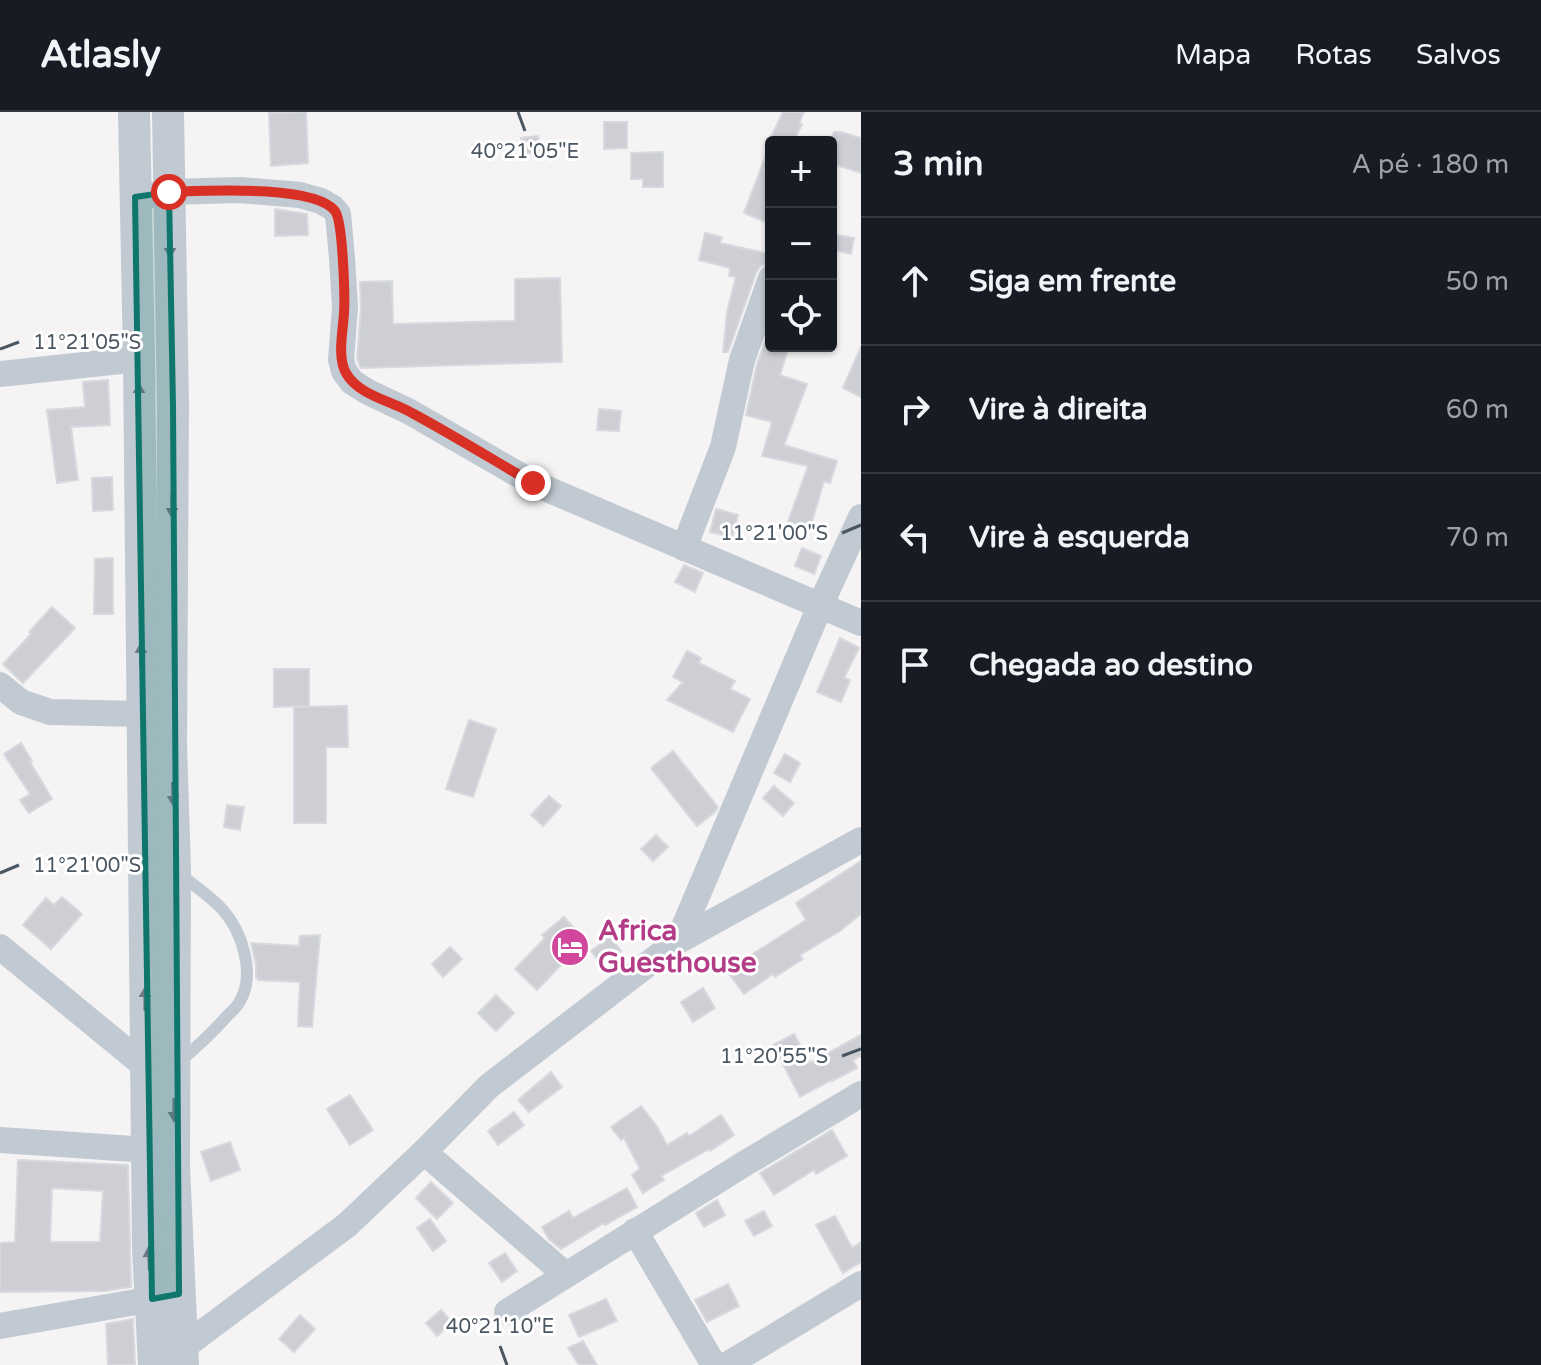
<!DOCTYPE html>
<html lang="pt">
<meta charset="utf-8">
<style>
:root{--surface:#171b24;--page:#20242c;--text:#f1f3f6;--muted:#9ea1a6;--line:#363941}
body{margin:0;font-family:"Varela Round",sans-serif;background:var(--page);color:var(--text)}
.controls{position:absolute;right:24px;top:24px;display:grid;overflow:hidden;border-radius:8px;box-shadow:0 2px 6px #0004}
.controls button{width:72px;height:72px;display:grid;place-items:center;padding:0;border:0;border-bottom:2px solid var(--line);background:var(--surface);color:var(--text);font:40px sans-serif}
.stop{position:absolute;width:24px;height:24px;margin:-18px;border:6px solid #d93025;border-radius:50%;background:#fff}
.stop.end{background:#d93025;border-color:#fff;box-shadow:0 2px 8px #0008}
.list{margin:0;padding:0;list-style:none}
h2{display:flex;justify-content:space-between;align-items:center;height:104px;margin:0;padding:0 32px;font-size:34px}
h2 small{font-size:26px;font-weight:400;color:var(--muted)}
.list li{display:grid;grid-template-columns:52px 1fr auto;gap:24px;align-items:center;box-sizing:border-box;height:128px;padding:0 32px;border-top:2px solid var(--line)}
.list b{display:block;font-size:30px;white-space:nowrap}
.list em{font-size:26px;font-style:normal;color:var(--muted)}
.icon{flex:none;width:44px;height:44px;fill:none;stroke:currentColor;stroke-width:2;stroke-linecap:round;stroke-linejoin:round}
.map{position:relative;flex:none;width:861px;height:1253px;overflow:hidden}
header{display:flex;align-items:center;gap:48px;box-sizing:border-box;height:112px;padding:0 40px;background:var(--surface);border-bottom:2px solid var(--line)}
header strong{font-size:38px}
nav{display:flex;gap:44px;margin-inline-start:auto;font-size:28px}
main{display:flex}
aside{flex:1;background:var(--surface)}
.map>svg:first-child{display:block}
</style>
<header>
<strong>Atlasly</strong>
<nav><a>Mapa</a><a>Rotas</a><a>Salvos</a></nav>
</header>
<main>
<div class="map">
<svg width="861" height="1253" viewBox="0 0 861 1253">
<rect width="100%" height="100%" fill="#f5f3f3"/>
<!-- building -->
<g fill="#cdcfd5" stroke="#d7d9de" stroke-width="2" fill-rule="evenodd">
<polygon points="306,0 308,51 271,54 269,1"/>
<polygon points="783,0 804,0 799,11 802,12 793,30 770,30 772,26 771,25"/>
<polygon points="604,10 627,10 627,36 604,37"/>
<polygon points="834,20 841,20 861,26 861,61 831,51 831,28"/>
<polygon points="538,24 540,40 522,42 521,26"/>
<polygon points="769,35 771,35 771,99 766,110 744,101"/>
<polygon points="663,40 663,75 643,75 643,67 631,67 631,41"/>
<polygon points="275,97 307,102 308,123 275,124"/>
<polygon points="705,121 722,125 720,131 769,142 767,151 760,154 756,161 728,240 723,240 727,200 736,165 729,164 730,156 699,148"/>
<polygon points="831,122 854,126 851,142 831,137"/>
<polygon points="560,166 562,250 361,256 359,252 357,246 361,196 360,170 392,169 393,212 515,209 515,167"/>
<polygon points="771,214 771,234 789,234 780,263 807,272 784,333 837,349 830,371 824,369 810,416 788,410 808,354 762,344 772,310 746,303 757,252"/>
<polygon points="861,235 861,285 843,276"/>
<polygon points="108,268 110,313 71,315 78,368 57,371 47,298 85,295 83,270"/>
<polygon points="599,297 621,299 619,319 597,318"/>
<polygon points="112,365 113,398 93,399 92,366"/>
<polygon points="716,397 738,403 732,425 710,420"/>
<polygon points="802,436 821,444 814,462 795,454"/>
<polygon points="113,446 113,502 94,502 95,447"/>
<polygon points="684,453 703,461 695,480 675,470"/>
<polygon points="52,495 75,516 23,571 3,552 31,522 29,520"/>
<polygon points="840,526 859,536 844,566 850,568 841,590 817,580"/>
<polygon points="687,539 701,546 699,551 735,569 730,577 750,587 733,620 667,588 683,570 673,565"/>
<polygon points="274,557 309,557 309,594 274,595"/>
<polygon points="347,594 348,635 326,635 326,711 294,711 294,595"/>
<polygon points="469,608 496,617 473,685 446,677"/>
<polygon points="21,631 32,649 30,650 52,687 29,701 20,688 30,682 4,642"/>
<polygon points="673,639 718,695 715,700 697,714 651,656"/>
<polygon points="785,642 800,651 790,670 774,661"/>
<polygon points="774,674 794,691 783,704 763,686"/>
<polygon points="549,684 561,694 543,714 531,703"/>
<polygon points="227,693 244,695 240,718 224,715"/>
<polygon points="656,723 668,735 653,749 641,737"/>
<polygon points="861,749 861,802 840,819 800,843 803,847 775,865 773,862 744,882 726,858 747,843 748,845 806,808 796,791"/>
<polygon points="62,785 82,802 51,837 23,813 46,786 54,793"/>
<polygon points="564,805 587,831 562,852 537,878 515,857 545,826 542,823"/>
<polygon points="320,823 312,915 298,914 300,870 258,868 258,866 256,866 256,853 251,831 299,834 300,824"/>
<polygon points="610,825 621,839 602,853 591,839"/>
<polygon points="450,835 462,847 443,865 432,852"/>
<polygon points="703,876 715,896 693,910 681,890"/>
<polygon points="496,883 514,901 496,919 478,901"/>
<polygon points="794,922 810,951 861,923 861,944 853,948 857,956 832,969 831,968 800,985 773,933"/>
<polygon points="551,960 562,975 529,1000 518,988"/>
<polygon points="350,983 373,1018 350,1033 327,997"/>
<polygon points="641,994 656,1013 667,1033 687,1021 689,1024 721,1003 734,1023 710,1039 709,1037 661,1064 664,1068 643,1081 632,1063 640,1057 624,1026 621,1028 611,1015"/>
<polygon points="514,1000 524,1013 498,1033 488,1019"/>
<polygon points="832,1018 847,1044 816,1062 814,1058 774,1083 760,1061"/>
<polygon points="230,1030 240,1058 211,1069 201,1040"/>
<path d="M18,1048L128,1053L131,1175L105,1179L0,1180V1131L15,1130ZM52,1076L103,1079L100,1130H50Z"/>
<polygon points="431,1070 453,1091 437,1107 416,1086"/>
<polygon points="627,1076 637,1095 605,1113 604,1111 561,1137 549,1127 542,1115 569,1099 573,1106"/>
<polygon points="717,1088 725,1103 704,1115 696,1101"/>
<polygon points="764,1099 772,1114 754,1124 745,1109"/>
<polygon points="835,1104 852,1136 861,1130 861,1150 843,1161 816,1113"/>
<polygon points="430,1107 446,1129 433,1139 417,1116"/>
<polygon points="505,1141 517,1159 502,1170 489,1151"/>
<polygon points="728,1172 739,1194 707,1210 695,1188"/>
<polygon points="606,1187 617,1209 579,1225 569,1203"/>
<polygon points="441,1198 452,1210 437,1224 426,1211"/>
<polygon points="300,1203 315,1217 294,1240 279,1227"/>
<polygon points="133,1207 135,1253 108,1253 106,1212"/>
<polygon points="583,1229 597,1253 579,1253 568,1236"/>
</g>
<g fill="none" stroke-linecap="round" stroke-linejoin="round">
<!-- service -->
<path stroke="#c1cad2" stroke-width="12" d="M179,950C197,935 213,920 228,903C232,899 238,894 240,889C256,862 242,819 222,797C210,784 193,773 179,761"/>
<!-- minor -->
<g stroke="#c1cad2" stroke-width="26">
<polyline points="151,83 169,80 240,78 300,83 321,89 333,96 338,102 342,146 345,195 341,248 344,259 352,270 368,280 410,300 533,371 861,511"/>
<polyline points="0,262 139,247"/>
<polyline points="684,436 723,335 742,248 771,166"/>
<polyline points="0,573 21,590 50,600 142,602"/>
<polyline points="678,829 820,494 861,405"/>
<polyline points="0,835 145,954"/>
<polyline points="0,1028 148,1038"/>
<polyline points="424,1040 566,1163"/>
<polyline points="635,1119 714,1253"/>
<polyline points="507,1200 744,1052 861,982"/>
<polyline points="0,1214 170,1184"/>
<polyline points="169,1239 182,1236 347,1113 424,1040 489,974 678,829 861,728"/>
<polyline points="727,1253 861,1172"/>
</g>
<!-- tertiary -->
<g stroke="#c1cad2" stroke-width="32">
<polyline points="134,0 139,247 148,1136 154,1253"/>
<polyline points="168,0 173,294 171,633 175,757 174,1054 183,1253"/>
</g>
</g>
<!-- one-way arrows -->
<defs><path id="oneway-solid" d="M-6-.8H1V-3.2L6.5 0L1 3.2V.8H-6Z" transform="scale(2)"/></defs>
<g fill="#6e7983">
<use href="#oneway-solid" transform="translate(170 134) rotate(89)"/>
<use href="#oneway-solid" transform="translate(139 283) rotate(-90)"/>
<use href="#oneway-solid" transform="translate(172 394) rotate(90)"/>
<use href="#oneway-solid" transform="translate(141 543) rotate(-91)"/>
<use href="#oneway-solid" transform="translate(173 682) rotate(88)"/>
<use href="#oneway-solid" transform="translate(145 887) rotate(-90)"/>
<use href="#oneway-solid" transform="translate(174 998) rotate(90)"/>
<use href="#oneway-solid" transform="translate(149 1147) rotate(-93)"/>
</g>
<g fill="none" stroke-linecap="round" stroke-linejoin="round">
<!-- route -->
<path stroke="#d93025" stroke-width="10" d="M169,80C203,79 314,72 335,99C343,109 345,185 344,201C343,219 337,245 346,261C358,283 391,289 412,301C453,323 493,348 533,371"/>
</g>
<!-- marked area -->
<path fill="#0f766e" fill-opacity="0.2" stroke="#0f766e" stroke-width="6" stroke-linejoin="round" d="M169,80L173,294L179,1182L152,1187L135,85Z"/>
<!-- ticks -->
<path fill="none" stroke="#4a5661" stroke-width="3" d="M518,0L525,19M0,237L19,230M842,421L861,413M0,761L19,753M842,944L861,937M500,1234L507,1253"/>
<!-- icons -->
<defs>
<g id="hotel-disc" transform="scale(2)"><circle r="9.5" fill="#d1479c" stroke="#fff"/><path d="M-6-4.5h1.5V1H6V5H4.5V3h-9V5H-6ZM-4 0a1.8 1.8 0 1 1 3.6 0ZM.5 0V-2.5h3Q6-2.5 6 0Z" fill="#fff"/></g>
</defs>
<g fill-rule="evenodd">
<use href="#hotel-disc" x="570" y="835"/>
</g>
<g text-anchor="middle" dominant-baseline="central" stroke-width="6" stroke-linejoin="round" paint-order="stroke">
<!-- hotel labels -->
<g font-size="28" font-weight="bold" fill="#b23c85" stroke="#fff" text-anchor="start">
<text x="598" y="819">Africa<tspan x="598" dy="32">Guesthouse</tspan></text>
</g>
</g>
<g font-size="20" text-anchor="middle" fill="#4a5661" stroke="#fff" stroke-width="6" stroke-linejoin="round" paint-order="stroke">
<text x="525" y="46">40°21'05"E</text>
<text x="87" y="237">11°21'05"S</text>
<text x="774" y="428">11°21'00"S</text>
<text x="87" y="760">11°21'00"S</text>
<text x="774" y="951">11°20'55"S</text>
<text x="500" y="1221">40°21'10"E</text>
</g>
</svg>
<div class="controls">
<button>+</button>
<button>−</button>
<button><svg class="icon" aria-label="locate" viewBox="0 0 24 24"><circle cx="12" cy="12" r="6"/><path d="M12 2v4M12 18v4M2 12h4M18 12h4"/></svg></button>
</div>
<div class="stop" style="left:169px;top:80px"></div>
<div class="stop end" style="left:533px;top:371px"></div>
</div>
<aside>
<h2>3 min<small>A pé · 180 m</small></h2>
<ul class="list">
<li><svg class="icon" aria-label="ahead" viewBox="0 0 24 24"><path d="M12 20V5M6 11l6-6 6 6"/></svg><div><b>Siga em frente</b></div><em>50 m</em></li>
<li><svg class="icon" aria-label="right" viewBox="0 0 24 24"><path d="M7 20v-9h11M14 6l5 5-5 5"/></svg><div><b>Vire à direita</b></div><em>60 m</em></li>
<li><svg class="icon" aria-label="left" viewBox="0 0 24 24"><path d="M17 20v-9H6M10 6l-5 5 5 5"/></svg><div><b>Vire à esquerda</b></div><em>70 m</em></li>
<li><svg class="icon" aria-label="arrive" viewBox="0 0 24 24"><path d="M6 21V4h12l-3 4 3 4H6"/></svg><div><b>Chegada ao destino</b></div></li>
</ul>
</aside>
</main>
